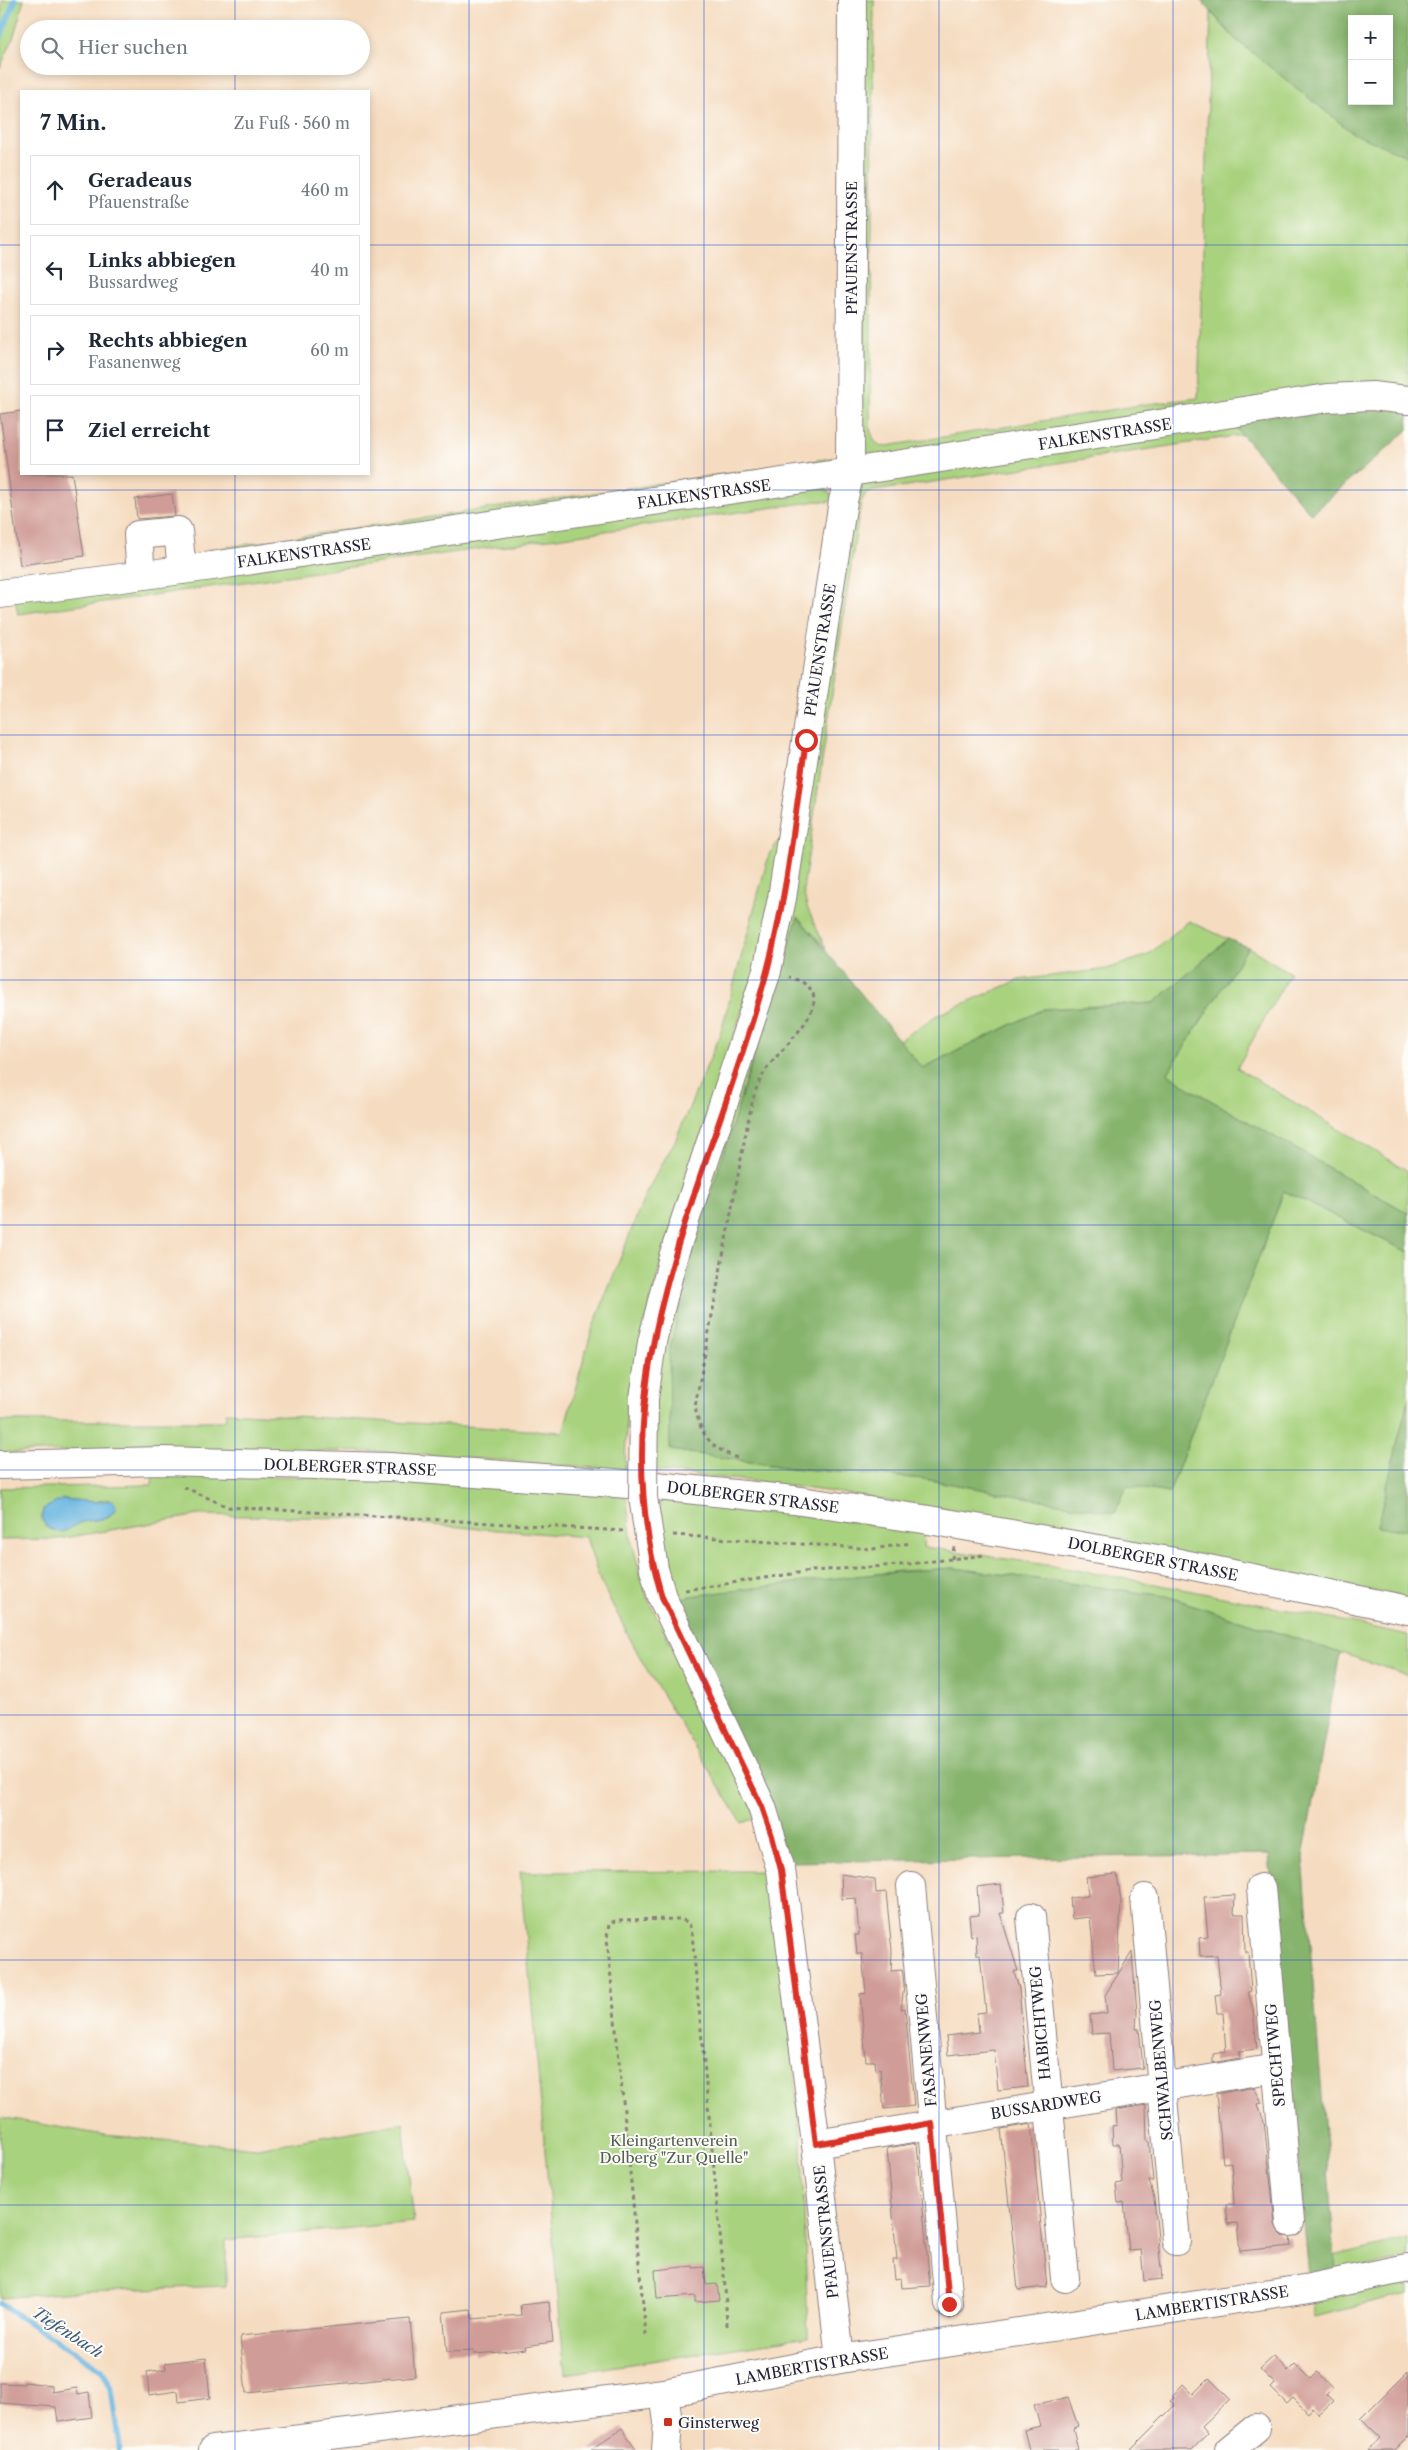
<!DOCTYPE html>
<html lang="de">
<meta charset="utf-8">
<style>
:root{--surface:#fff;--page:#f6f6f7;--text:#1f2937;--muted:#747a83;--line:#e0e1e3}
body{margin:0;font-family:"Libre Caslon Text",serif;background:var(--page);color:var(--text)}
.controls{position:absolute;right:15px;top:15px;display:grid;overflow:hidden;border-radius:0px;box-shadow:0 2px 8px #0003}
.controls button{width:45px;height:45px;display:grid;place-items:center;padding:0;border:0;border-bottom:1px solid var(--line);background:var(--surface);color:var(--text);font:25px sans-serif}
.stop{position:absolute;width:15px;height:15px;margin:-11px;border:4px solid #d93025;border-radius:50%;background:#fff}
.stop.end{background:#d93025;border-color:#fff;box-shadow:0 1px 5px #0008}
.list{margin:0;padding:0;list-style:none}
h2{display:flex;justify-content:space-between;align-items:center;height:65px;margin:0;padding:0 20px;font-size:21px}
h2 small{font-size:16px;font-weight:400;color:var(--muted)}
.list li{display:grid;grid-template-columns:32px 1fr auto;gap:15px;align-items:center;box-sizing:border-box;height:70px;margin:0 10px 10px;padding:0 10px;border:1px solid var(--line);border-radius:0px}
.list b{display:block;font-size:19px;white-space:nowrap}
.list p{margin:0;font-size:16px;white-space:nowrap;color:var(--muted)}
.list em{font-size:16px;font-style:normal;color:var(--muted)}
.icon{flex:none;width:28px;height:28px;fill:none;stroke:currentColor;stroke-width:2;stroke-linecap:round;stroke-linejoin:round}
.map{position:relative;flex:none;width:1408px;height:2450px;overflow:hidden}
.search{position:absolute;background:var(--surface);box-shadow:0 2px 8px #0003;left:20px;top:20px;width:350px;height:55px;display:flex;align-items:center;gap:12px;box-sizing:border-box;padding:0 18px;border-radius:28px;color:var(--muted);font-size:19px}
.panel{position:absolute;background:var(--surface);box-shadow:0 2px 8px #0003;left:20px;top:90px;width:350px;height:385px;border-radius:0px}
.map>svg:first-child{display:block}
</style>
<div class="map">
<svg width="1408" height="2450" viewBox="0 0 1408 2450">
<rect width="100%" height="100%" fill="#fdfcf7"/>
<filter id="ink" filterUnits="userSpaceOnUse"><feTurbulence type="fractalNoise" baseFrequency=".02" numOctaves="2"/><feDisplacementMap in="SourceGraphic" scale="10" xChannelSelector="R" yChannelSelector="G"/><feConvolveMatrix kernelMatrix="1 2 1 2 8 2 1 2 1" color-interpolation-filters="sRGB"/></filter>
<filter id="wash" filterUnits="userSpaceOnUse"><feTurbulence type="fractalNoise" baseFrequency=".0096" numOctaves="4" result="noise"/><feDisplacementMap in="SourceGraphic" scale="20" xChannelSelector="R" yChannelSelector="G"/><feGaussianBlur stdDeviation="1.12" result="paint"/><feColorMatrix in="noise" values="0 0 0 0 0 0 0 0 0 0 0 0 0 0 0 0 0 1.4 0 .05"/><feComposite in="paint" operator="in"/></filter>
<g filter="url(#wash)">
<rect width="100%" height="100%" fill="#f5dcc0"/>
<!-- green -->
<g fill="#a9d27e" stroke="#667a5c" fill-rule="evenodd">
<polygon points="2,0 24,0 13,39 0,68"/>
<polygon points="857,0 874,0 870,429 874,440 881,447 1147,404 1198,398 1211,12 1235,39 1281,74 1397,152 1408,156 1408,391 867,458 861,451"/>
<polygon points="1231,422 1242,435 867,492 861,502 856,532 803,890 807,907 826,949 798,917 785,962 781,954 849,504 861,481"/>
<polygon points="839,457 832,466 211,559 208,550"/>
<polygon points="821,486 829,492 833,499 829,502 818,501 18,614 15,599"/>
<polygon points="785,833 768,930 663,1255 627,1396 625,1470 384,1452 158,1449 0,1453 0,1421 225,1421 226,1412 563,1432 592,1330 646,1193 675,1141 720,1035 769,854"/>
<polygon points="1189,921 1228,939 1154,1003 1044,1009 922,1068 899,1040 939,1014 1019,980 1107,969 1148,955"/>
<polygon points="1248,947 1290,973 1237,1068 1408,1171 1408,1213 1189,1088 1167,1073"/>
<polygon points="776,991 742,1090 670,1450 791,1468 924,1479 1115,1513 1127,1486 1169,1493 1284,1191 1408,1252 1408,1400 1377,1527 1408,1530 1408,1598 861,1496 768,1483 655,1471 654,1363 768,994"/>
<path d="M153,1473L389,1479L626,1496L632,1543L647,1597L751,1802L755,1818L742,1823L644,1665L600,1581L586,1537L346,1518L199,1515L58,1539L0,1540V1488L152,1485ZM63,1499L95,1502L107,1499L115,1503L116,1507C110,1521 99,1519 85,1521C76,1523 67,1528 58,1532L46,1527L42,1518Z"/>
<path d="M658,1499L791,1513L924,1532L923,1547C1086,1568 1247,1601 1408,1635V1675L1166,1596L955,1568L900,1571L691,1596L673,1603Z"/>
<polygon points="771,1871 802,2145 808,2337 565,2374 520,1872"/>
<polygon points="0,2117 104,2135 257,2148 403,2123 414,2222 226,2240 226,2286 87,2291 0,2298"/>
<polygon points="1408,2238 1408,2259 1336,2271 1334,2256"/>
<polygon points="1408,2277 1408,2294 1314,2317 1311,2299"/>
</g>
<!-- forest -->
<g fill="#86b46d" stroke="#546b54" fill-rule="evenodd">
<path d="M1201,0H1408V156L1354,134L1235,39ZM1352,19H1389V101H1352Z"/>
<polygon points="1330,406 1408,408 1408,430 1311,514 1231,422"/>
<polygon points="798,917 922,1068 1044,1009 1154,1003 1228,939 1248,947 1168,1073 1189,1088 1408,1213 1408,1252 1284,1191 1169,1493 1127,1486 1115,1513 924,1479 791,1468 670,1450 669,1352 690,1259"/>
<polygon points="1408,1400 1408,1530 1377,1527"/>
<path d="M954,1568L1166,1596L1340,1653L1303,1857L1336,2271L1309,2276L1269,1854L789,1862L673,1603L691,1596C778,1585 866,1573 954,1568Z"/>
</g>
<!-- water -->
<path fill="#65b4df" stroke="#446b8d" d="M63,1499L95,1502L113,1500L116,1507C109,1523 93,1518 79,1523C72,1526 68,1531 61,1532C56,1532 51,1529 46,1527L42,1518L43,1509Z"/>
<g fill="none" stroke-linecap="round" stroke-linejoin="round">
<!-- stream -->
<g stroke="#65b4df" stroke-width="6">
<polyline points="0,38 15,0"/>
<polyline points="0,2304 101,2369 111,2387 120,2450"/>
</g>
</g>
<g id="blocks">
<!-- building -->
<g fill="#d09c97">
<polygon points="21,411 21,474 72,474 84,556 20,565 0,414"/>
<polygon points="172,494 175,516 137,519 135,499"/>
<polygon points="841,1874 875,1879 876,1893 886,1892 892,1951 891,1971 902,1970 903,1975 904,1986 901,2009 905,2008 914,2106 884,2109 880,2069 876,2070 875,2061 866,2061 860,1994 866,1993 862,1954 857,1954 855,1935 859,1935 856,1898 842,1899"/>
<polygon points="1117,1874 1121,1902 1118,1973 1096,1974 1090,1917 1072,1919 1070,1898 1088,1896 1086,1877"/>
<polygon points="1001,1884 1004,1913 1000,1913 1018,1971 1014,1971 1019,1988 1028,2087 998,2090 994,2050 948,2055 946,2036 979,2032 977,2013 986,2012 980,1955 977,1955 976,1935 971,1936 969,1916 979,1915 977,1887"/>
<polygon points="1235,1895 1234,1914 1244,1914 1245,1952 1248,1952 1251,1991 1248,1992 1253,2009 1257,2049 1239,2051 1240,2058 1213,2063 1213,2054 1226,2052 1223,2013 1217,2013 1215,1995 1221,1994 1217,1955 1200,1956 1199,1938 1208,1937 1204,1897"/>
<polygon points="1132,1952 1137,2012 1136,2029 1139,2029 1143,2068 1112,2071 1109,2033 1092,2034 1090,2015 1107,2013 1105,1995"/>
<polygon points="1254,2087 1262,2103 1258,2104 1264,2121 1275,2224 1278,2231 1283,2236 1290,2237 1291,2246 1240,2251 1237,2223 1228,2224 1226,2204 1234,2204 1231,2162 1223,2163 1216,2094"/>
<polygon points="1146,2105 1147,2141 1149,2141 1153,2181 1149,2181 1154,2198 1162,2279 1144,2281 1141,2250 1129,2251 1124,2202 1118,2203 1116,2184 1122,2183 1119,2144 1113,2144 1112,2126 1117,2125 1116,2110"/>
<polygon points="1031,2124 1047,2287 1018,2290 1001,2129"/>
<polygon points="917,2143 930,2286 902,2288 901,2278 895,2279 893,2260 897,2260 887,2148"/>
<polygon points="693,2266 693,2268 704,2267 706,2285 717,2284 719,2300 695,2302 695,2296 657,2299 655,2270"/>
<polygon points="549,2302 553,2342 525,2346 526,2349 500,2352 474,2354 474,2351 447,2352 443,2312 471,2309 472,2319 521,2315 520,2305"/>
<polygon points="410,2319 415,2376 246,2393 240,2336"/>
<polygon points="1274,2356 1288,2371 1295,2364 1310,2379 1317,2372 1332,2388 1326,2395 1333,2402 1319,2415 1313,2408 1308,2413 1293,2398 1287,2404 1271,2388 1275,2384 1260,2369"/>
<polygon points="206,2358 210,2398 179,2402 178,2391 149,2395 147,2372 166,2369 165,2363"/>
<polygon points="1408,2371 1408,2437 1395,2450 1368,2450 1380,2437 1361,2418"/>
<polygon points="1209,2378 1230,2399 1202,2426 1208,2433 1192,2450 1130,2450 1175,2405 1170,2401 1174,2398 1172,2396 1183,2384 1193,2394"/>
<polygon points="24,2382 52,2385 52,2392 77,2388 78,2394 89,2392 92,2417 58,2422 56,2407 0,2403 0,2383 24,2384"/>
<polygon points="1068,2397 1078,2426 1073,2428 1078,2450 1029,2450 1024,2430 1040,2426 1034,2405"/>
<polygon points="622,2428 637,2450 590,2450"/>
</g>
</g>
</g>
<g filter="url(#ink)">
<use href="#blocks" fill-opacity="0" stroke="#8c7f7e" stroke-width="1"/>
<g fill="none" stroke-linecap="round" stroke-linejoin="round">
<!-- minor casing -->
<g stroke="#8c7f7e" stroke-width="30">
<g id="minor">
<polyline points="141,575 138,535 178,531 182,570"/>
<polyline points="0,594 212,566 850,472 1328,398 1372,396 1408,400"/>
<polyline points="644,1399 652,1342 673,1257 767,971 782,898 843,501 850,472 852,0"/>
<polyline points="654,1569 662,1597 762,1807 781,1870 816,2144 840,2359"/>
<polyline points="911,1886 949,2304"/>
<polyline points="1261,1888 1290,2222"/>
<polyline points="1145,1898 1176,2241"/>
<polyline points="1031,1917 1065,2278"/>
<polyline points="816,2144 1276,2068"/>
<polyline points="664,2393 668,2422 666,2450"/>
<polyline points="213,2450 664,2393 840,2359 1310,2288 1408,2268"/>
<polyline points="1229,2450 1256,2428"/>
</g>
</g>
<!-- major casing -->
<g stroke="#8c7f7e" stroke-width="30">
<polyline id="major" points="0,1465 162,1461 390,1467 656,1486 794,1500 923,1519 1169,1561 1408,1610"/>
</g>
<!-- path -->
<g stroke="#8c7f7e" stroke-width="3" stroke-dasharray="4 4" stroke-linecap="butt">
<path d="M737,1458C710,1447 701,1436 695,1407L748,1121C752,1103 755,1086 766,1070C782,1045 850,994 789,977"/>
<polyline points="184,1487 228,1507 625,1531"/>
<polyline points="673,1535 873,1549 911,1543"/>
<polyline points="952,1559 954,1547"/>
<polyline points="685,1590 811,1571 900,1565 985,1555"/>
<polyline points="646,2335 607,1938 609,1924 617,1920 681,1919 689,1923 692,1934 725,2287 727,2326"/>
</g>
<!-- minor -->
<use href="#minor" stroke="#fff" stroke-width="28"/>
<!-- major -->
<use href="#major" stroke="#fff" stroke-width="28"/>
<!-- minor-bridge casing -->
<g stroke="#8c7f7e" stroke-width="30" stroke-linecap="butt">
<polyline id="minor-bridge" points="644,1399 643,1497 654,1569"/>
</g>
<!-- minor-bridge -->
<use href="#minor-bridge" stroke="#fff" stroke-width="28"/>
</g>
</g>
<g fill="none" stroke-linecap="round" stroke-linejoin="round" filter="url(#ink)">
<!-- route -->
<path stroke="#d93025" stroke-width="6" d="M806,740C795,817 787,896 767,971C711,1182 595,1372 662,1597L762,1807L772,1836L781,1870L816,2144L932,2123L949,2304"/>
</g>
<!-- grid -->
<path fill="none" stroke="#1d4ed8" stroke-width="1" stroke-opacity="0.55" d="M235,0V29M469,0V2450M704,0V2450M939,0V2450M1173,0V2450M235,66V91M0,245H21M369,245H1408M235,474V2450M0,490H1408M0,735H1408M0,980H1408M0,1225H1408M0,1470H1408M0,1715H1408M0,1960H1408M0,2205H1408"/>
<!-- markers -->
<rect fill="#c8321e" stroke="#fdfcf7" stroke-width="2" x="663" y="2417" width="10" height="10" rx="2.5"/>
<g text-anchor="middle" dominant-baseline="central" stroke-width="4" stroke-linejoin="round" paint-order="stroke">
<!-- street labels -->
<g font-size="15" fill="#22223b" stroke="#fdfcf7">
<text transform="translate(851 248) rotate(-90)">PFAUENSTRASSE</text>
<text transform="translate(1105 434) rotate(-9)">FALKENSTRASSE</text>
<text transform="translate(704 494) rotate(-8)">FALKENSTRASSE</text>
<text transform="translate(304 553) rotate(-8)">FALKENSTRASSE</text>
<text transform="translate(820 650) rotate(-81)">PFAUENSTRASSE</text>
<text transform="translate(350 1467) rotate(2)">DOLBERGER STRASSE</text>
<text transform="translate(753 1497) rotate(7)">DOLBERGER STRASSE</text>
<text transform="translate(1153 1559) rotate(11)">DOLBERGER STRASSE</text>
<text transform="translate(1040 2023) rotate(-95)">HABICHTWEG</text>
<text transform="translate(926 2050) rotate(-95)">FASANENWEG</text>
<text transform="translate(1275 2055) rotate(-95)">SPECHTWEG</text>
<text transform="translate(1161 2070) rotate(-95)">SCHWALBENWEG</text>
<text transform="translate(1046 2105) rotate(-9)">BUSSARDWEG</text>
<text transform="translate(826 2232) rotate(-96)">PFAUENSTRASSE</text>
<text transform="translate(1212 2303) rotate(-9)">LAMBERTISTRASSE</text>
<text transform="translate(812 2366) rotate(-10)">LAMBERTISTRASSE</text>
</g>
<!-- park labels -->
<g font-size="15" fill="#516052" stroke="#fdfcf7">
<text x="674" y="2140">Kleingartenverein<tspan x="674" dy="17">Dolberg "Zur Quelle"</tspan></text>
</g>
<!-- poi labels -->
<g font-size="15" fill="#22223b" stroke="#fdfcf7" text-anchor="start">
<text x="678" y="2422">Ginsterweg</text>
</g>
<!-- water labels -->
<g font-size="16" font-style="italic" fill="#3d5c7d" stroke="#fdfcf7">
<text transform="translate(68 2332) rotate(33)">Tiefenbach</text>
</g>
</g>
</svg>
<div class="controls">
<button>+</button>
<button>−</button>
</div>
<div class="stop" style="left:806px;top:740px"></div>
<div class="stop end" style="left:949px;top:2304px"></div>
<div class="search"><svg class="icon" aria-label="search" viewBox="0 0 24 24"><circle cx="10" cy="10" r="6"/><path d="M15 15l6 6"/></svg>Hier suchen</div>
<section class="panel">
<h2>7 Min.<small>Zu Fuß · 560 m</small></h2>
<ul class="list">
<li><svg class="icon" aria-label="ahead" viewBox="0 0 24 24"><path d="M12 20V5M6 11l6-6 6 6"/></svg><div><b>Geradeaus</b><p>Pfauenstraße</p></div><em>460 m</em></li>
<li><svg class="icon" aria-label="left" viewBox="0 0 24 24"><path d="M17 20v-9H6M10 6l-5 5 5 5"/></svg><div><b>Links abbiegen</b><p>Bussardweg</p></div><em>40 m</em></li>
<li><svg class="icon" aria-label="right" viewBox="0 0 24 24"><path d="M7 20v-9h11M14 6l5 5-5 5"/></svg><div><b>Rechts abbiegen</b><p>Fasanenweg</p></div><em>60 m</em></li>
<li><svg class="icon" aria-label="arrive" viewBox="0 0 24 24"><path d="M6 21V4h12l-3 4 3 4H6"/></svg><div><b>Ziel erreicht</b></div></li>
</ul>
</section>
</div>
